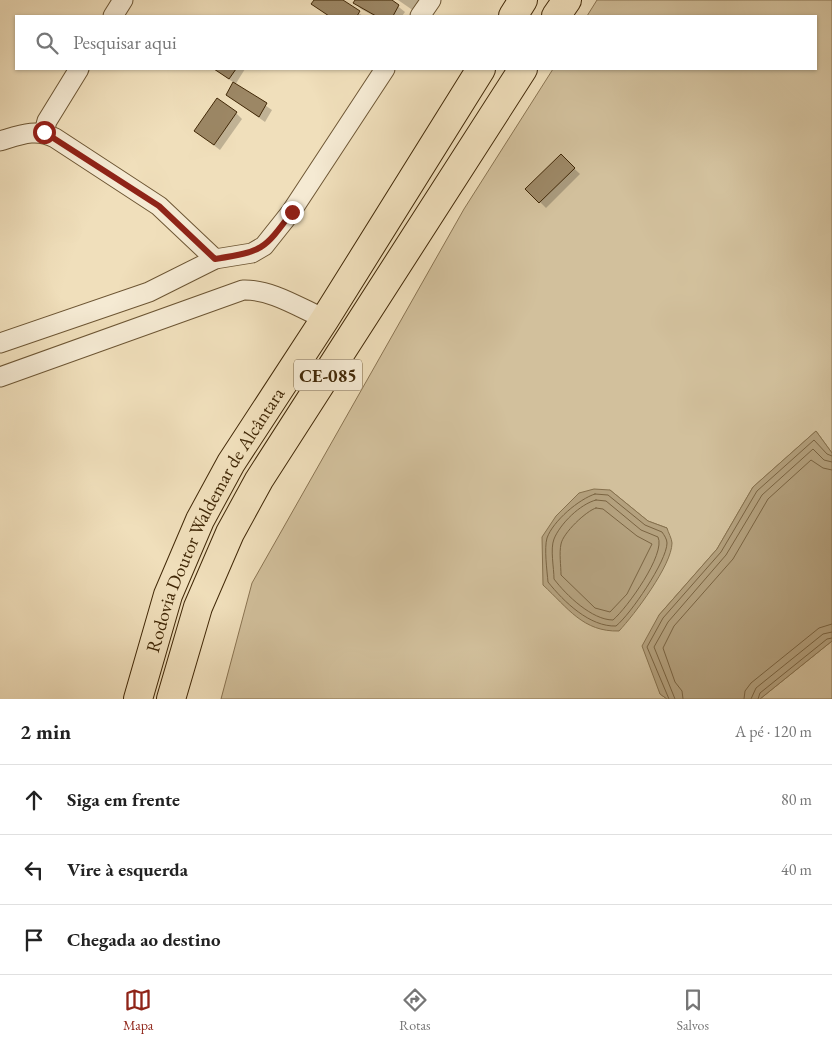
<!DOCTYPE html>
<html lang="pt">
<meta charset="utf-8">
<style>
:root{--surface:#fff;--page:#f2f2f2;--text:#222;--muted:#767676;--line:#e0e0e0;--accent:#8f2418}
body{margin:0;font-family:"EB Garamond",serif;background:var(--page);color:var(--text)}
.stop{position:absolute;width:15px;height:15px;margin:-11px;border:4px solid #8f2418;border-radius:50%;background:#fff}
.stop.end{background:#8f2418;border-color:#fff;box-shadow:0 1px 5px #0008}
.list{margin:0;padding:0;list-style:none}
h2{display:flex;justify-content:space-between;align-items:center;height:65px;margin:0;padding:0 20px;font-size:21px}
h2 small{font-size:16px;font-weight:400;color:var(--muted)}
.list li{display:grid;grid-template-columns:32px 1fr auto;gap:15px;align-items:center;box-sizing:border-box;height:70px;padding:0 20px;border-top:1px solid var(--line)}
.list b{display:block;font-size:19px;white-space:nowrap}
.list em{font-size:16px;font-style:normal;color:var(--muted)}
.icon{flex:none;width:28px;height:28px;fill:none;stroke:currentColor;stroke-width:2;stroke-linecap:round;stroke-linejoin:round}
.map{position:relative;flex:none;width:832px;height:699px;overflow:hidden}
.search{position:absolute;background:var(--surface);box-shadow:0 1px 4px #0004;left:15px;right:15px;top:15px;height:55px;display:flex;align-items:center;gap:12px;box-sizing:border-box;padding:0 18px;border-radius:0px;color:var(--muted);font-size:19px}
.sheet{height:275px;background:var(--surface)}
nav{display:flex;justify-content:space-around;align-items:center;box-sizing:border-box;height:70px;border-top:1px solid var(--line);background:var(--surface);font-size:14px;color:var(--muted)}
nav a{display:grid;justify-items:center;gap:2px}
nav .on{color:var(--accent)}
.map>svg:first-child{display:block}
</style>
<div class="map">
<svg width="832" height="699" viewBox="0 0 832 699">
<rect width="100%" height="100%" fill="#f0dfbb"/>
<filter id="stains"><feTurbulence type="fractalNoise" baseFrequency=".004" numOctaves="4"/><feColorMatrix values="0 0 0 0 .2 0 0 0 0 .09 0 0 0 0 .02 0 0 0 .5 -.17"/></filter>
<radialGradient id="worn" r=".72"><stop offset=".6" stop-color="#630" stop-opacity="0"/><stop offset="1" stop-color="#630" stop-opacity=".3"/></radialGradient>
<!-- green -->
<g fill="#d2c09c" stroke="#8a7452" fill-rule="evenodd">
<path d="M597,0H832V453L816,431L753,487L717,549L659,615L660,694L667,699H221L252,583L464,209L553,69H816V16H587ZM610,490L648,521L667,528L556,516Z"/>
<polygon points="832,641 832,699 760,699"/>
</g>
<!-- water -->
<g fill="#b4a17e" stroke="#86714e">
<polygon points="816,431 832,453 832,641 760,699 667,699 660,694 642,646 659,615 717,549 753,487"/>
<path d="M594,489L610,490L648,521L667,528C668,532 672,539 672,543C672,565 634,615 619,631C583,632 568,608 543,585L542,537L556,516L579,493Z"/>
</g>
<!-- shadow -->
<g fill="#0003">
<polygon points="315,0 340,0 363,16 328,16 313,4"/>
<polygon points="356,0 390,0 405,12 402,16 374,16 361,9 355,3"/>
<polygon points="398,0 422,0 414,11"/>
<polygon points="215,69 245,69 235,85 272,110 265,122 227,95 234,83"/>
<polygon points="236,113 242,119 220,150 195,131"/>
<polygon points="561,156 580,174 546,208 527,189"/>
</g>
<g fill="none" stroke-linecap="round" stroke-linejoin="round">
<!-- shore -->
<g stroke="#7a6442" stroke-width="1">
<path d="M595,494L608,495L645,525L662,532C664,535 667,539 667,543C667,561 630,615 616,626C590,627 564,602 548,582C547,571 544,548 547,538C553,521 579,499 595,494Z"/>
<path d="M596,500L606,501L641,530L658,537C666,554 627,608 613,620C592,620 566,595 554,579C554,568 550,549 554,539C560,524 580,504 596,500Z"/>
<path d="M596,508L603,509L637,536L652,544L627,594L610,612L595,608L561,575C561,566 559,553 561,544C563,533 586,511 596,508Z"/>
<polyline points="669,699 647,647 663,618 721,552 757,491 814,440 827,454 832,456"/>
<polyline points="675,699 654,647 668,622 726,555 762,495 813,449 824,460 832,462"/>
<polyline points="683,699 682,691 675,682 663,648 674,626 733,559 768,499 811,460 823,468 832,470"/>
<polyline points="744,699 745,691 751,683 819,628 832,624"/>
<polyline points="751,699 756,688 823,634 832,632"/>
<polyline points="758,699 760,693 827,639 832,638"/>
</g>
</g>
<!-- building -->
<g fill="#9c8765" stroke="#412807">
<polygon points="314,0 343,0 360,11 357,16 329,16 311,4"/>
<polygon points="355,0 392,0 399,5 393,16 376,16 353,3"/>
<polygon points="214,69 236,69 229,79"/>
<polygon points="233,82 267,103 259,117 226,95"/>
<polygon points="217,98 237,112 214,145 194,131"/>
<polygon points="561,154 575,168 539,203 525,189"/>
</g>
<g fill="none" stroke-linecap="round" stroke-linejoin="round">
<!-- street casing -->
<g stroke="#6d5634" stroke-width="21">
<g id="street">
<polyline points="113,16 123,0"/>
<polyline points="420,16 431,0"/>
<polyline points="44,132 47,121 79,69"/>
<path d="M0,141C20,135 36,128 55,138L159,206L215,259"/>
<polyline points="0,343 149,292 215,259 252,253 264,246 291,212 385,69"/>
<path d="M0,377L243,290C271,289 300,308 325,319"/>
</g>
</g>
<!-- highway casing -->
<g stroke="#412807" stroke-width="30">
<g id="highway">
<polyline points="513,16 523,0"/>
<polyline points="556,16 567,0"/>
<path id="s1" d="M138,699L168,595L200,520L231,463L325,319L481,69"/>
<polyline points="171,699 198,607 230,533 259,480 523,69"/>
</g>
</g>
<!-- street -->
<use href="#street" stroke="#f5ead3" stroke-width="19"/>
<!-- highway -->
<use href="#highway" stroke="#f0dfbb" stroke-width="28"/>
</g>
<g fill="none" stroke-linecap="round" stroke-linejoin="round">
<!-- route -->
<path stroke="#8f2418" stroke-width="6" d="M44,132L159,206L215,259C263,251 263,251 292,212"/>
</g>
<g text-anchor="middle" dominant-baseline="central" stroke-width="5" stroke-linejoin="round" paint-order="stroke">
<!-- shield labels -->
<rect fill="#f5ead3" stroke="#776244" stroke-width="1" x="294" y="359.5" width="68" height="31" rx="4"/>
<g font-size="18" font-weight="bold" fill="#412807">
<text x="328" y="375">CE-085</text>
</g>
<!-- street labels -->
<g font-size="19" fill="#412807" stroke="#f5ead3">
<text stroke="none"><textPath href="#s1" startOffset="196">Rodovia Doutor Waldemar de Alcântara</textPath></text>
</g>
</g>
<rect width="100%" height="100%" filter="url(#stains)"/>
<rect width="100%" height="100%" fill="url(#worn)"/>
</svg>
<div class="stop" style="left:44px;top:132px"></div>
<div class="stop end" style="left:292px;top:212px"></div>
<div class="search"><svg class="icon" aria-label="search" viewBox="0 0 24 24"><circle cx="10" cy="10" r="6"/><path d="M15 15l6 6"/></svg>Pesquisar aqui</div>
</div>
<section class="sheet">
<h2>2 min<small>A pé · 120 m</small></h2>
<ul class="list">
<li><svg class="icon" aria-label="ahead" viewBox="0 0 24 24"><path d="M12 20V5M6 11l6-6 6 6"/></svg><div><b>Siga em frente</b></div><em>80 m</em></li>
<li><svg class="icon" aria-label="left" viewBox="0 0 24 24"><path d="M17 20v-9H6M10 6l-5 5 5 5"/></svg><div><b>Vire à esquerda</b></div><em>40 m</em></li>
<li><svg class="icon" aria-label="arrive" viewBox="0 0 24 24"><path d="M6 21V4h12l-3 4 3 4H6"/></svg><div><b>Chegada ao destino</b></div></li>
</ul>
</section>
<nav>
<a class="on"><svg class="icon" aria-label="map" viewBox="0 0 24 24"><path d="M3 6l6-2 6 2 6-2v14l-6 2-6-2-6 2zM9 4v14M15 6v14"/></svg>Mapa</a>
<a><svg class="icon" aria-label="directions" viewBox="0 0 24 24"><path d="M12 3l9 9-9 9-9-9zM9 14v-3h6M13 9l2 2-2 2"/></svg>Rotas</a>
<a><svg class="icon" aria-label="saved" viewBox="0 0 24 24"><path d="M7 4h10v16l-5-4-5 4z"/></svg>Salvos</a>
</nav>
